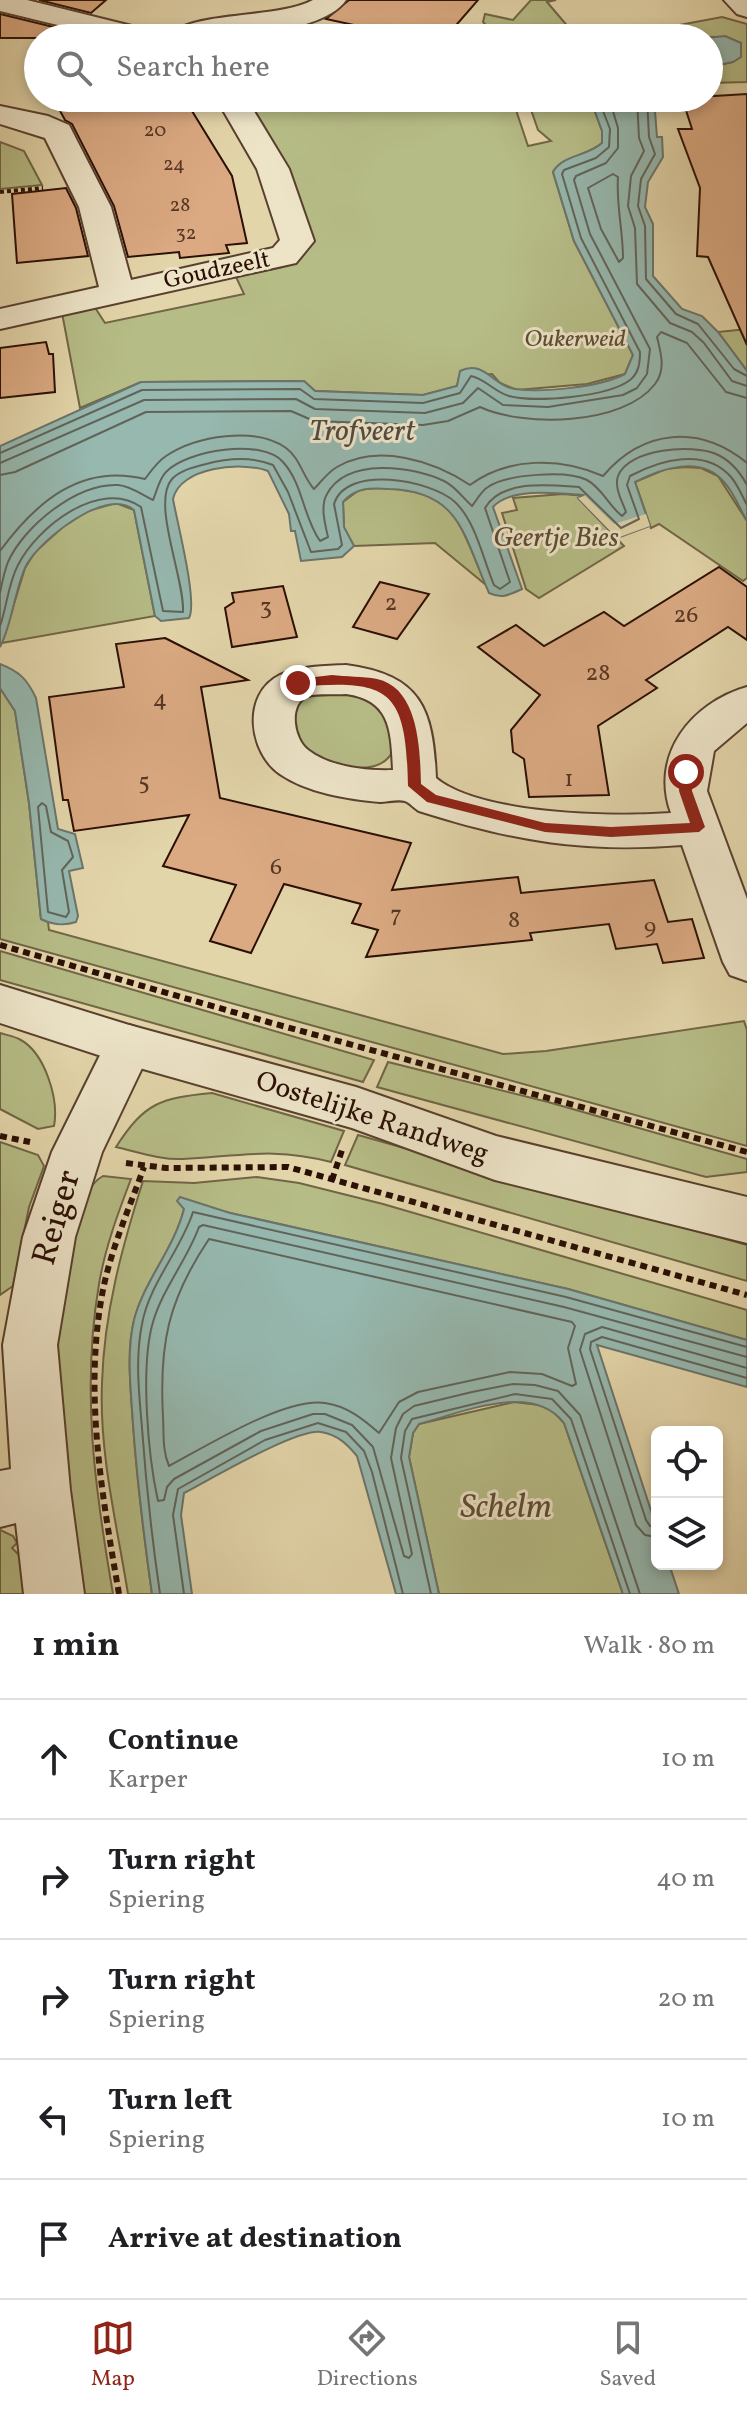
<!DOCTYPE html>
<meta charset="utf-8">
<style>
:root{--surface:#fff;--page:#f2f2f2;--text:#202124;--muted:#757577;--line:#e0e0e0;--accent:#8f2418}
body{margin:0;font-family:Vollkorn,serif;background:var(--page);color:var(--text)}
.controls{position:absolute;right:24px;bottom:24px;display:grid;overflow:hidden;border-radius:12px;box-shadow:0 4px 12px #0003}
.controls button{width:72px;height:72px;display:grid;place-items:center;padding:0;border:0;border-bottom:2px solid var(--line);background:var(--surface);color:var(--text);font:40px sans-serif}
.stop{position:absolute;width:24px;height:24px;margin:-18px;border:6px solid #8f2418;border-radius:50%;background:#fff}
.stop.end{background:#8f2418;border-color:#fff;box-shadow:0 2px 8px #0008}
.list{margin:0;padding:0;list-style:none}
h2{display:flex;justify-content:space-between;align-items:center;height:104px;margin:0;padding:0 32px;font-size:34px}
h2 small{font-size:26px;font-weight:400;color:var(--muted)}
.list li{display:grid;grid-template-columns:52px 1fr auto;gap:24px;align-items:center;box-sizing:border-box;height:120px;padding:0 32px;border-top:2px solid var(--line)}
.list b{display:block;font-size:30px;white-space:nowrap}
.list p{margin:0;font-size:26px;white-space:nowrap;color:var(--muted)}
.list em{font-size:26px;font-style:normal;color:var(--muted)}
.icon{flex:none;width:44px;height:44px;fill:none;stroke:currentColor;stroke-width:2;stroke-linecap:round;stroke-linejoin:round}
.map{position:relative;flex:none;width:747px;height:1594px;overflow:hidden}
.search{position:absolute;background:var(--surface);box-shadow:0 4px 12px #0003;left:24px;right:24px;top:24px;height:88px;display:flex;align-items:center;gap:20px;box-sizing:border-box;padding:0 28px;border-radius:44px;color:var(--muted);font-size:30px}
.sheet{height:704px;background:var(--surface)}
nav{display:flex;justify-content:space-around;align-items:center;box-sizing:border-box;height:112px;border-top:2px solid var(--line);background:var(--surface);font-size:22px;color:var(--muted)}
nav a{display:grid;justify-items:center;gap:4px}
nav .on{color:var(--accent)}
.map>svg:first-child{display:block}
</style>
<div class="map">
<svg width="747" height="1594" viewBox="0 0 747 1594">
<rect width="100%" height="100%" fill="#e3d5aa"/>
<filter id="stains"><feTurbulence type="fractalNoise" baseFrequency=".0025" numOctaves="4"/><feColorMatrix values="0 0 0 0 .2 0 0 0 0 .09 0 0 0 0 .02 0 0 0 .5 -.17"/></filter>
<radialGradient id="worn" r=".72"><stop offset=".6" stop-color="#630" stop-opacity="0"/><stop offset="1" stop-color="#630" stop-opacity=".3"/></radialGradient>
<!-- green -->
<g fill="#b6bc86" stroke="#706646" stroke-width="2">
<polygon points="531,0 556,0 547,2 575,35 603,30 610,38 498,38 483,22 485,14 513,20"/>
<polygon points="722,17 747,24 747,82 709,83 709,67 733,62 741,43 725,37 610,38"/>
<path d="M245,98H329L339,101L359,98L362,102L382,98H512L528,146L551,141L538,130L527,98H590L602,131V143C587,157 563,155 553,172L574,241L633,355L625,374L587,384L517,390L500,383L492,374L459,377L457,386L423,395L315,391L304,381L141,382L80,408L62,313L94,306L105,323L244,294L236,277L282,267L310,246C314,210 263,132 245,98Z"/>
<polygon points="0,142 24,151 42,185 0,189"/>
<polygon points="747,329 747,371 718,332"/>
<polygon points="685,467 701,468 718,476 747,521 747,578 743,581 659,524 651,528 635,482 666,469"/>
<path d="M374,488C457,489 456,517 486,585L435,543L354,546L344,528L343,502L359,490Z"/>
<polygon points="563,494 585,496 579,499 624,546 539,598 526,589 502,513 517,510 513,498"/>
<polygon points="116,503 134,510 155,616 2,643 25,568 35,552 63,527 88,511"/>
<polygon points="0,688 15,711 29,803 41,919 48,922 49,930 503,1054 546,1051 744,1021 747,1030 747,1146 0,939"/>
<path d="M359,691L386,711L393,751C377,782 324,763 301,750L290,708L309,694Z"/>
<polygon points="0,951 374,1060 363,1082 0,980"/>
<path d="M0,1033C6,1035 13,1036 19,1039C45,1052 59,1099 54,1126L38,1129L0,1109Z"/>
<polygon points="388,1062 548,1102 747,1159 747,1172 706,1177 377,1087"/>
<path d="M212,1093L344,1131L331,1162C274,1147 240,1156 183,1159C161,1160 138,1152 116,1147C145,1102 161,1098 212,1093Z"/>
<polygon points="358,1135 747,1245 747,1281 345,1165"/>
<polygon points="0,1142 38,1155 44,1166 29,1207 13,1286 0,1295"/>
<path d="M103,1176L131,1179C118,1213 105,1248 99,1284C81,1390 95,1490 113,1594H79C71,1521 59,1447 56,1374C53,1325 64,1275 77,1229C82,1210 85,1186 103,1176Z"/>
<path d="M257,1177L299,1183L383,1204L747,1310V1340L568,1289L208,1208L184,1209C174,1249 144,1281 134,1320C126,1354 131,1390 133,1424C137,1481 144,1537 152,1594H128C117,1525 99,1453 102,1383C104,1313 122,1247 143,1181L194,1183Z"/>
<polygon points="514,1402 548,1406 564,1423 623,1594 439,1594 409,1457 413,1433 419,1424"/>
<polygon points="0,1530 13,1536 17,1543 12,1548 20,1556 24,1594 0,1594"/>
</g>
<!-- water -->
<g fill="#96b8af" stroke="#6b746b" stroke-width="2">
<polygon points="725,36 741,43 741,57 733,62 709,67 709,38 706,38"/>
<path d="M590,98H654L657,137H662L663,157L648,182L645,207L653,224V276L682,309L702,316L718,332L747,371V521C740,509 734,493 724,482C701,455 662,468 635,482L650,526L617,538L578,498L583,495C558,493 511,487 493,507L522,589C509,595 502,599 489,593C464,537 461,491 389,489C371,488 356,487 343,502L344,527L354,546L342,557L301,561L295,531H291L289,514L268,471C241,461 180,467 173,499C177,522 198,602 189,618L161,621L155,616L134,510C106,486 41,540 27,564C15,586 13,622 0,647V446L141,382L304,381L315,391L423,395L457,386L460,371C484,359 493,386 515,389C543,393 600,387 625,374L633,355L574,241L553,172C562,155 588,156 602,143V131Z"/>
<path d="M0,664C20,672 27,679 36,698L58,829L75,834L83,868L69,871L78,916L76,922C63,926 53,925 41,919L29,803L15,711L0,688Z"/>
<path d="M180,1197L230,1213L568,1289L747,1340V1387L597,1345L657,1529V1564H669L679,1594H623L564,1423C532,1381 461,1413 419,1424L413,1433L409,1457L439,1594H396L357,1456C347,1444 338,1435 321,1432C297,1428 209,1480 184,1493L181,1515L192,1594H152C144,1537 137,1481 133,1424C131,1390 126,1354 134,1320C144,1281 174,1249 184,1209L177,1201Z"/>
</g>
<!-- pier -->
<polygon fill="#e3d5aa" points="585,496 614,524 646,514 650,526 617,538 578,498"/>
<g fill="none" stroke-linecap="round" stroke-linejoin="round">
<!-- shore -->
<g stroke="#60645a" stroke-width="2">
<polyline points="637,98 639,138 644,151 631,176 628,206 635,228 637,284 670,323 692,332 704,343 732,381 747,386"/>
<polyline points="647,98 649,137 655,154 641,179 638,206 645,226 646,279 676,314 698,324 734,369 747,376"/>
<path d="M613,174L618,177C616,205 623,230 623,258L619,262L601,229L588,188Z"/>
<path d="M0,453L142,390L300,389L314,399L423,403L460,393L471,376C486,379 494,392 509,396C535,403 608,397 630,380C639,373 640,362 640,352L581,238L562,174L564,170L596,158L609,147L610,129L598,98"/>
<polyline points="0,463 144,400 296,399 315,409 425,413 463,403 478,388 503,405 548,407 623,395 637,388 647,374 650,349 590,234 574,180 576,176 606,163 618,148 618,128 609,98"/>
<path d="M0,475L15,472L146,412L291,411L314,421L423,425L448,421L480,407C523,427 623,426 655,384C666,370 661,353 657,337L661,332L687,343L726,392L747,398"/>
<path d="M0,551C36,502 81,463 145,479C151,471 157,462 166,456C196,436 255,426 286,448C300,458 303,477 314,489C321,482 328,472 337,467C378,443 434,461 470,485C508,457 560,457 603,476C643,429 699,424 747,463"/>
<path d="M0,593C2,583 4,572 8,562C24,526 77,483 118,485C131,486 142,495 153,500C157,491 159,479 166,472C187,450 262,438 283,462C303,484 303,517 320,541L328,537C325,524 320,506 327,494C347,457 413,466 444,481C455,486 463,498 472,506C477,500 481,491 488,487C507,474 567,470 587,480C602,488 609,506 622,516L626,512C622,501 614,487 618,476C629,448 693,444 716,454C730,460 740,472 747,485"/>
<path d="M0,626C7,606 8,584 18,565C37,527 100,478 141,507L163,611L183,612C185,579 151,503 172,479C180,470 195,467 206,464C228,458 251,456 273,465L288,492L311,552L338,549L342,545L334,504C346,464 431,480 455,502C476,522 483,559 494,585L500,589L510,582L485,508C502,479 550,485 579,487L621,528L639,519L627,485L630,476C660,460 705,447 731,477C738,485 742,496 747,505"/>
<polygon points="42,803 46,806 51,832 68,841 73,857 62,870 69,912 66,917 48,912 38,807"/>
<path d="M209,1239L572,1322L575,1326L568,1348L576,1384L572,1386L542,1374L510,1372L418,1392L399,1402L379,1433C363,1419 347,1406 325,1403C285,1397 205,1447 169,1466C162,1450 164,1433 163,1417C159,1344 168,1300 209,1239Z"/>
<polyline points="657,1527 650,1526 646,1520 590,1349 591,1342 602,1337 747,1378"/>
<polyline points="657,1537 645,1535 636,1525 580,1350 585,1334 602,1327 747,1368"/>
<path d="M160,1594C152,1539 146,1484 142,1428C139,1393 135,1359 142,1324C149,1284 181,1250 193,1212L566,1297L747,1347"/>
<polyline points="184,1594 173,1515 178,1489 265,1440 318,1423 346,1432 364,1451 372,1472 403,1594"/>
<polyline points="431,1594 401,1458 405,1431 412,1419 515,1394 552,1399 571,1419 630,1594"/>
<path d="M640,1594L580,1415L558,1391L535,1385L513,1384L472,1392L414,1406L403,1414L396,1428L391,1458L412,1554L409,1558L404,1556L373,1447L352,1425L325,1414H313L261,1431L174,1479L167,1487L164,1500L158,1501C148,1456 140,1366 153,1322C163,1288 187,1260 199,1227L203,1225L564,1307L747,1357"/>
</g>
</g>
<!-- building -->
<g fill="#dbaa83" stroke="#2b0f05" stroke-width="2">
<polygon points="39,0 106,0 91,13"/>
<polygon points="349,0 478,0 445,38 414,38 326,19"/>
<polygon points="0,14 70,31 62,38 0,38"/>
<polygon points="747,94 747,345 708,257 697,256 700,188 678,129 692,129 682,98"/>
<polygon points="53,98 184,98 232,176 247,243 226,245 229,253 180,258 179,252 128,257 114,206 72,124 65,120"/>
<polygon points="66,188 76,208 88,256 17,263 12,194"/>
<polygon points="46,342 49,354 53,354 55,392 0,398 0,348"/>
<polygon points="719,567 747,587 747,640 728,627 646,680 657,688 598,726 609,795 529,797 524,759 513,752 511,730 540,695 478,647 516,625 544,646 604,612 624,626"/>
<polygon points="380,582 429,594 397,639 353,627"/>
<polygon points="283,586 297,637 232,647 225,608 234,602 232,593"/>
<polygon points="165,638 248,680 201,687 220,798 411,843 392,890 518,877 521,893 654,880 668,922 692,919 704,958 663,963 657,944 616,949 609,924 530,933 532,940 366,957 378,930 352,923 361,904 284,884 251,953 210,941 236,885 163,866 189,815 74,831 68,800 63,800 49,697 124,687 116,644"/>
</g>
<g fill="none" stroke-linecap="round" stroke-linejoin="round">
<!-- minor casing -->
<g stroke="#59402e" stroke-width="4">
<g id="minor">
<polygon points="0,0 27,0 156,32 161,38 111,38 0,11"/>
<path d="M313,0H346C321,37 209,38 167,38C187,10 276,20 313,0Z"/>
<polygon points="724,0 747,0 747,17 737,14"/>
<polygon points="216,98 246,98 289,169 314,241 296,263 0,329 0,309 99,287 79,207 45,138 0,124 0,106 48,116 69,125 111,207 131,280 273,248 280,240 257,169"/>
<path d="M346,665C421,675 433,708 436,778C480,815 615,817 671,813C650,755 691,703 747,687V723L714,751L707,791L747,899V981L730,975L723,962L682,845C584,853 513,841 419,811C415,809 409,802 405,801C398,799 387,802 380,802C347,799 308,793 280,774C249,753 241,694 280,675C300,666 324,666 346,665ZM346,694C391,700 391,731 393,770C366,771 330,767 308,750C294,740 287,704 308,696C319,693 335,695 346,694Z"/>
<polygon points="129,1025 146,1031 153,1045 102,1152 75,1237 57,1345 70,1490 84,1594 24,1594 16,1523 0,1527 0,1471 11,1469 3,1345 23,1237 52,1152 112,1031"/>
</g>
</g>
<!-- tertiary casing -->
<g stroke="#59402e" stroke-width="4">
<polygon id="tertiary" points="0,985 129,1025 356,1087 496,1136 747,1197 747,1243 495,1180 352,1128 129,1065 0,1023"/>
</g>
<!-- path-far1 -->
<polyline stroke="#2b0f05" stroke-width="4" stroke-dasharray="4 3" stroke-linecap="butt" points="0,192 43,188"/>
<!-- path -->
<g stroke="#2b0f05" stroke-width="6" stroke-dasharray="7 5" stroke-linecap="butt">
<polyline points="0,945 268,1022 747,1152"/>
<polyline points="0,1136 30,1142"/>
<polyline points="126,1163 166,1168 288,1167 747,1295"/>
<polyline points="332,1180 342,1150"/>
<path d="M119,1594C102,1495 84,1395 102,1295C110,1251 129,1209 144,1167"/>
</g>
<!-- minor -->
<use href="#minor" fill="#ede4c8" fill-rule="evenodd"/>
<!-- tertiary -->
<use href="#tertiary" fill="#ede4c8" fill-rule="evenodd"/>
</g>
<!-- route -->
<path fill="#8f2418" d="M332,675C346,677 363,676 377,679C419,688 420,750 421,784L436,795L545,823L611,827L690,823L679,791L680,772L686,767L693,772L692,791L705,827L699,832L611,837L545,832L427,802L408,786C406,692 392,678 298,687L292,683L298,679Z"/>
<g text-anchor="middle" dominant-baseline="central" stroke-width="6" stroke-linejoin="round" paint-order="stroke">
<!-- far-number labels -->
<g font-size="20" fill="#573624">
<text x="155" y="131">20</text>
<text x="174" y="165">24</text>
<text x="180" y="206">28</text>
<text x="186" y="234">32</text>
</g>
<!-- far-street labels -->
<g font-size="24" fill="#2b0f05" stroke="#ede4c8">
<text transform="translate(217 271) rotate(-12)">Goudzeelt</text>
</g>
<!-- far-park labels -->
<g font-size="24" font-style="italic" fill="#5c4c32" stroke="#ede4c8">
<text x="575" y="340">Oukerweid</text>
</g>
<!-- number labels -->
<g font-size="24" fill="#573624">
<text x="391" y="604">2</text>
<text x="266" y="608">3</text>
<text x="686" y="616">26</text>
<text x="598" y="674">28</text>
<text x="160" y="700">4</text>
<text x="569" y="780">1</text>
<text x="144" y="783">5</text>
<text x="276" y="868">6</text>
<text x="396" y="916">7</text>
<text x="514" y="921">8</text>
<text x="650" y="928">9</text>
</g>
<!-- park labels -->
<g font-size="28" font-style="italic" fill="#5c4c32" stroke="#ede4c8">
<text x="556" y="538">Geertje Bies</text>
</g>
<!-- street labels -->
<g font-size="28" fill="#2b0f05" stroke="#ede4c8">
<text transform="translate(372 1118) rotate(18)">Oostelijke Randweg</text>
</g>
<!-- water labels -->
<g font-size="30" font-style="italic" fill="#504a40" stroke="#ede4c8">
<text x="362" y="432">Trofveert</text>
</g>
<!-- near-street labels -->
<g font-size="34" fill="#2b0f05" stroke="#ede4c8">
<text transform="translate(58 1218) rotate(-74)">Reiger</text>
</g>
<!-- near-park labels -->
<g font-size="34" font-style="italic" fill="#5c4c32" stroke="#ede4c8">
<text x="506" y="1508">Schelm</text>
</g>
</g>
<rect width="100%" height="100%" filter="url(#stains)"/>
<rect width="100%" height="100%" fill="url(#worn)"/>
</svg>
<div class="controls">
<button><svg class="icon" aria-label="locate" viewBox="0 0 24 24"><circle cx="12" cy="12" r="6"/><path d="M12 2v4M12 18v4M2 12h4M18 12h4"/></svg></button>
<button><svg class="icon" aria-label="layers" viewBox="0 0 24 24"><path d="M12 4l9 5-9 5-9-5zM3 14l9 5 9-5"/></svg></button>
</div>
<div class="stop" style="left:686px;top:772px"></div>
<div class="stop end" style="left:298px;top:683px"></div>
<div class="search"><svg class="icon" aria-label="search" viewBox="0 0 24 24"><circle cx="10" cy="10" r="6"/><path d="M15 15l6 6"/></svg>Search here</div>
</div>
<section class="sheet">
<h2>1 min<small>Walk · 80 m</small></h2>
<ul class="list">
<li><svg class="icon" aria-label="ahead" viewBox="0 0 24 24"><path d="M12 20V5M6 11l6-6 6 6"/></svg><div><b>Continue</b><p>Karper</p></div><em>10 m</em></li>
<li><svg class="icon" aria-label="right" viewBox="0 0 24 24"><path d="M7 20v-9h11M14 6l5 5-5 5"/></svg><div><b>Turn right</b><p>Spiering</p></div><em>40 m</em></li>
<li><svg class="icon" aria-label="right" viewBox="0 0 24 24"><path d="M7 20v-9h11M14 6l5 5-5 5"/></svg><div><b>Turn right</b><p>Spiering</p></div><em>20 m</em></li>
<li><svg class="icon" aria-label="left" viewBox="0 0 24 24"><path d="M17 20v-9H6M10 6l-5 5 5 5"/></svg><div><b>Turn left</b><p>Spiering</p></div><em>10 m</em></li>
<li><svg class="icon" aria-label="arrive" viewBox="0 0 24 24"><path d="M6 21V4h12l-3 4 3 4H6"/></svg><div><b>Arrive at destination</b></div></li>
</ul>
</section>
<nav>
<a class="on"><svg class="icon" aria-label="map" viewBox="0 0 24 24"><path d="M3 6l6-2 6 2 6-2v14l-6 2-6-2-6 2zM9 4v14M15 6v14"/></svg>Map</a>
<a><svg class="icon" aria-label="directions" viewBox="0 0 24 24"><path d="M12 3l9 9-9 9-9-9zM9 14v-3h6M13 9l2 2-2 2"/></svg>Directions</a>
<a><svg class="icon" aria-label="saved" viewBox="0 0 24 24"><path d="M7 4h10v16l-5-4-5 4z"/></svg>Saved</a>
</nav>
